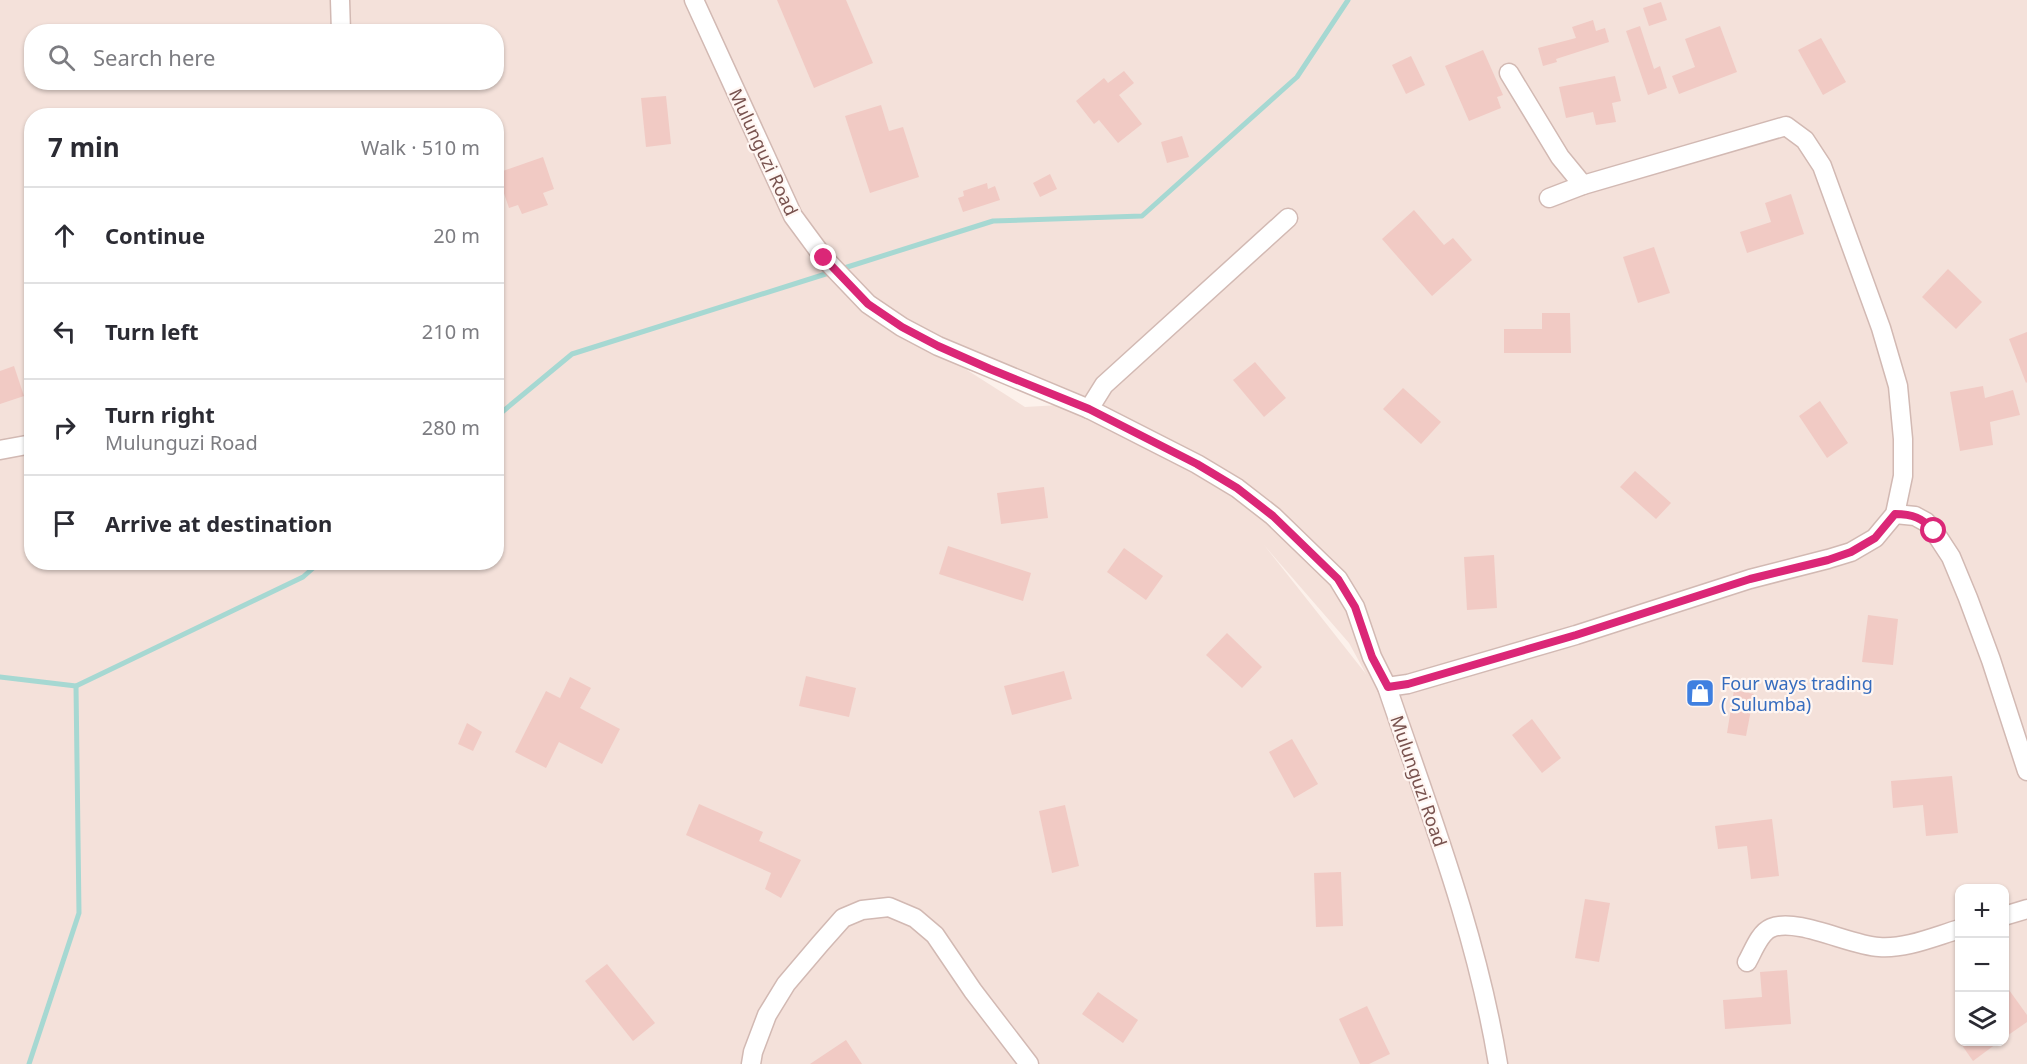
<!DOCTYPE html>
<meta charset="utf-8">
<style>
:root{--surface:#fff;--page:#f7f7f7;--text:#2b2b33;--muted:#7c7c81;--line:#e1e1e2}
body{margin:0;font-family:"Noto Sans",sans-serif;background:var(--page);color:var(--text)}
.controls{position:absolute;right:18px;bottom:18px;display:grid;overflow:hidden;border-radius:12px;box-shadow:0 2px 4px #0004}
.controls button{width:54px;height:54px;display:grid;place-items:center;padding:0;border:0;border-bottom:2px solid var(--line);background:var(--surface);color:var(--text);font:30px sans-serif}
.stop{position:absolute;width:18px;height:18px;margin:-14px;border:4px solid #db2777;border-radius:50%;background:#fff}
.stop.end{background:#db2777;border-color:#fff;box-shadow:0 2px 6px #0008}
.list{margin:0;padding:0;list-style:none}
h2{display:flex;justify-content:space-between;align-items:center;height:78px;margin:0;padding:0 24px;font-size:26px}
h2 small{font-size:20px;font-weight:400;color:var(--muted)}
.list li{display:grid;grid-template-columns:39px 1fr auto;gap:18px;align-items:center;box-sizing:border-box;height:96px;padding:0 24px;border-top:2px solid var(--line)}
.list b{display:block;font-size:22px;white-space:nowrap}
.list p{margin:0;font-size:20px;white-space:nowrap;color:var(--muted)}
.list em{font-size:20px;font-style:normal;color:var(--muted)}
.icon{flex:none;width:33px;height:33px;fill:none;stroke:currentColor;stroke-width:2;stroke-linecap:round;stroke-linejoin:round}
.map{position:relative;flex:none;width:2027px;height:1064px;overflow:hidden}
.search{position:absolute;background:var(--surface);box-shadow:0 2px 4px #0004;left:24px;top:24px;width:480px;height:66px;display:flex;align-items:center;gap:15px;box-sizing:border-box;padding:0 21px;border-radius:24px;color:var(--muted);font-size:22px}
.panel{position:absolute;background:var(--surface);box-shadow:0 2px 4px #0004;left:24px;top:108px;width:480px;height:462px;border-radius:24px}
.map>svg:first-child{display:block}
</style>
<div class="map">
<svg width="2027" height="1064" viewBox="0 0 2027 1064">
<rect width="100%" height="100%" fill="#fcf1eb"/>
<!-- residential -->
<path fill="#f4e1da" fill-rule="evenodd" d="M0,0H2027V1064H0ZM32,32H496V82H32ZM32,116H496V562H32ZM967,370H968L1077,404L1025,407ZM1264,545L1349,643L1366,674ZM1960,888H2004V1042H1960Z"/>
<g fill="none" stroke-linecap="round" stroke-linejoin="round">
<!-- stream -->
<g stroke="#a6d8d2" stroke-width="5">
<polyline points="841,269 993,221 1142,216 1297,77 1348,0"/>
<polyline points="496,417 572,354 832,272"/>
<polyline points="0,677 76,686 303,577 320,562"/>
<polyline points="29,1064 79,913 76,686"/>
</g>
</g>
<!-- building -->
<g fill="#f1cac4">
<polygon points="777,0 846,0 873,63 814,88"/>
<polygon points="1661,2 1667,20 1649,26 1643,8"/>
<polygon points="1593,20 1596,31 1605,28 1609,42 1556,59 1557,62 1543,66 1538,48 1576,38 1572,27"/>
<polygon points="1640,26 1654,69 1660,66 1667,88 1648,95 1626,31"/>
<polygon points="1720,26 1737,72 1679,94 1672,76 1695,67 1685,39"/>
<polygon points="1821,38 1846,82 1823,95 1798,50"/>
<polygon points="1483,50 1503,95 1497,97 1501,108 1469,121 1445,66"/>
<polygon points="1411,56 1425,85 1406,94 1392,65"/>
<polygon points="1124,71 1134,83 1119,95 1142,124 1118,143 1099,120 1094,124 1076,101 1104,78 1108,83"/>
<polygon points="1615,76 1621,101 1612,103 1616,122 1596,125 1593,112 1566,118 1559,87"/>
<polygon points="666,96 671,144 646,147 641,98"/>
<polygon points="881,105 889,131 903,127 919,177 870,193 845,116"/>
<polygon points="1182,136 1189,157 1167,163 1161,142"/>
<polygon points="543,157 554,189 543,193 548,205 522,214 518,205 509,208 497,173"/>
<polygon points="1050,174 1057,189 1040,197 1033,183"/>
<polygon points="987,183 988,189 995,186 1000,200 963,212 958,198 964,196 963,191"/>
<polygon points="1791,194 1804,234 1747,253 1740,232 1771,222 1765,203"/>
<polygon points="1414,210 1444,245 1453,238 1472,260 1432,296 1382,239"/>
<polygon points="1654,247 1670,293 1638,303 1623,257"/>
<polygon points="1948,269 1982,302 1956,329 1922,297"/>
<polygon points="1542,313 1570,313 1571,353 1504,353 1504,329 1542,329"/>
<polygon points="2027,332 2027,382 2026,383 2009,339"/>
<polygon points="1255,362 1286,398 1264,417 1233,380"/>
<polygon points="14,366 24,396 0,404 0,371"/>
<polygon points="1983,386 1985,398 2013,390 2020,415 1990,422 1993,445 1960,451 1950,392"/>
<polygon points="1403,388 1441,422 1421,444 1383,409"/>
<polygon points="1820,401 1848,443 1827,458 1799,416"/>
<polygon points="1635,471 1671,503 1656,519 1620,487"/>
<polygon points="1044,487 1048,518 1001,524 997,493"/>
<polygon points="948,546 1031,573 1023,601 939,574"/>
<polygon points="1124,548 1163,576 1146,600 1107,572"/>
<polygon points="1494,555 1497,608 1467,610 1464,557"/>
<polygon points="1868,615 1898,619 1893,665 1862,662"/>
<polygon points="1227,633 1262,667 1242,688 1206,655"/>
<polygon points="1064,671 1072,699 1012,715 1004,686"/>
<polygon points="806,676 856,688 849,717 799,706"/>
<polygon points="570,677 591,688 580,708 620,729 602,764 559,742 546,768 515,752 546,691 560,698"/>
<polygon points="1734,690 1754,694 1746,736 1727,733"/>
<polygon points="1532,719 1561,758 1542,773 1512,735"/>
<polygon points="467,723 482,732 473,751 458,744"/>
<polygon points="1292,739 1318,784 1294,798 1269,752"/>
<polygon points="1952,776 1958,833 1926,836 1923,805 1893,808 1891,781"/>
<polygon points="699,804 763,832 759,841 801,860 781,898 765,889 771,873 686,835"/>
<polygon points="1065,805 1079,866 1052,873 1039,811"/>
<polygon points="1772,819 1779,876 1751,879 1747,846 1718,849 1715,826"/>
<polygon points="1341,872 1343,926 1316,927 1314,873"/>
<polygon points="1585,899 1610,903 1599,962 1575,958"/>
<polygon points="607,964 655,1023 633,1041 585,981"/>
<polygon points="1787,970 1791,1024 1725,1029 1723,1000 1762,997 1760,972"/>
<polygon points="2004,983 2027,1015 2027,1022 2004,1038"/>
<polygon points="1098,992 1138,1020 1123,1043 1082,1014"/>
<polygon points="1367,1006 1390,1054 1369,1064 1360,1064 1339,1019"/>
<polygon points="846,1040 862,1064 810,1064"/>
<polygon points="1959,1041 2000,1041 1973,1061"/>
</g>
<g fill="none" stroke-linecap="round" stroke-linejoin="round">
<!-- minor casing -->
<g stroke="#d2b9b3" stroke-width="21">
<g id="minor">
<polyline points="340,0 341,32"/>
<path d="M694,0L793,216L824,258L868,304L902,327L938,346L1089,409L1197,464L1237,488L1273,516L1338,579L1355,607L1372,657L1387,687C1429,811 1477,934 1498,1064"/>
<polyline points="1509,73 1560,157 1583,185"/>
<polyline points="1089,409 1104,385 1288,218"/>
<polyline points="0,450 32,444"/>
<polyline points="1895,514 1915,516 1926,522 1934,531 1951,557 1968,598 1991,660 2027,771"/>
<polyline points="1387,687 1408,684 1576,635 1750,579 1828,559 1851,552 1875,538 1895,514 1903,476 1903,439 1898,386 1881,328 1822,166 1805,140 1786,126 1583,185 1549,198"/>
<polyline points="2004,916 2027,909"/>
<path d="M1747,962C1753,952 1759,933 1771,928C1797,917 1851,946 1879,947C1906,949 1933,937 1960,929"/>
<polyline points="751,1064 753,1052 767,1015 786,984 820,944 843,918 862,910 889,907 915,918 935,935 973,991 1029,1064"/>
</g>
</g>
<!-- minor -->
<use href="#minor" stroke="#fff" stroke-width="18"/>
</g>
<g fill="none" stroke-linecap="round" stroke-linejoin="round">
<!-- route -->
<path stroke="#db2777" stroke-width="8" d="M824,258L868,304L902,327L938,346L990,369L1089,409L1197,464L1237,488L1273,516L1338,579L1355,607L1372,657L1388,687L1408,684L1576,635L1750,579L1828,560L1851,552L1875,538L1895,514C1912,514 1923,518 1934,531"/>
</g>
<!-- icons -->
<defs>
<g id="shop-square" transform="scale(1.5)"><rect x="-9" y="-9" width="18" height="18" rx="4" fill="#3f7fe0" stroke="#fff6f2"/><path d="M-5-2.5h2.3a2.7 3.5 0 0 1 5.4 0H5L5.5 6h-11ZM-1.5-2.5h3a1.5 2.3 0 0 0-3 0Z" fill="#fff"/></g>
</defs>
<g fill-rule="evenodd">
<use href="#shop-square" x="1700" y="693"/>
</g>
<g text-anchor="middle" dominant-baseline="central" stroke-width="4.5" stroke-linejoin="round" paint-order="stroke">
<!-- street labels -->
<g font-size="18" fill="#78524e" stroke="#fff6f2">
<text transform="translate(764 152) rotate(65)">Mulunguzi Road</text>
<text transform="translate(1419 781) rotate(71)">Mulunguzi Road</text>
</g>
<!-- shop labels -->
<g font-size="18" fill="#366cbe" stroke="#fff6f2" text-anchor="start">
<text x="1721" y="683">Four ways trading<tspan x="1721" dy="21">( Sulumba)</tspan></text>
</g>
</g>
</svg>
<div class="controls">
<button>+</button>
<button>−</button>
<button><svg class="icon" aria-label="layers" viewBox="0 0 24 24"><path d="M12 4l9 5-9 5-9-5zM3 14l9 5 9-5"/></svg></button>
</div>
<div class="stop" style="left:1934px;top:531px"></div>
<div class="stop end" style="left:824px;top:258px"></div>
<div class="search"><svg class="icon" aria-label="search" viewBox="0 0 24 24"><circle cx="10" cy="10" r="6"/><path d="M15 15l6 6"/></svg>Search here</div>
<section class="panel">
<h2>7 min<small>Walk · 510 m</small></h2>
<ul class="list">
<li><svg class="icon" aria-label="ahead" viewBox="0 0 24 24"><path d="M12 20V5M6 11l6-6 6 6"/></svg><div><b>Continue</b></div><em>20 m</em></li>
<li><svg class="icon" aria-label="left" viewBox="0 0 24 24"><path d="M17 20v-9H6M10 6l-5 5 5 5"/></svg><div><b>Turn left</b></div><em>210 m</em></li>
<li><svg class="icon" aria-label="right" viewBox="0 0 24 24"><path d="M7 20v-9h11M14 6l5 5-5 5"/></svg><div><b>Turn right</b><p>Mulunguzi Road</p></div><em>280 m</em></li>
<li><svg class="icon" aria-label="arrive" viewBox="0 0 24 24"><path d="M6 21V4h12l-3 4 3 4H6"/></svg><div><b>Arrive at destination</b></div></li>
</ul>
</section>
</div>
